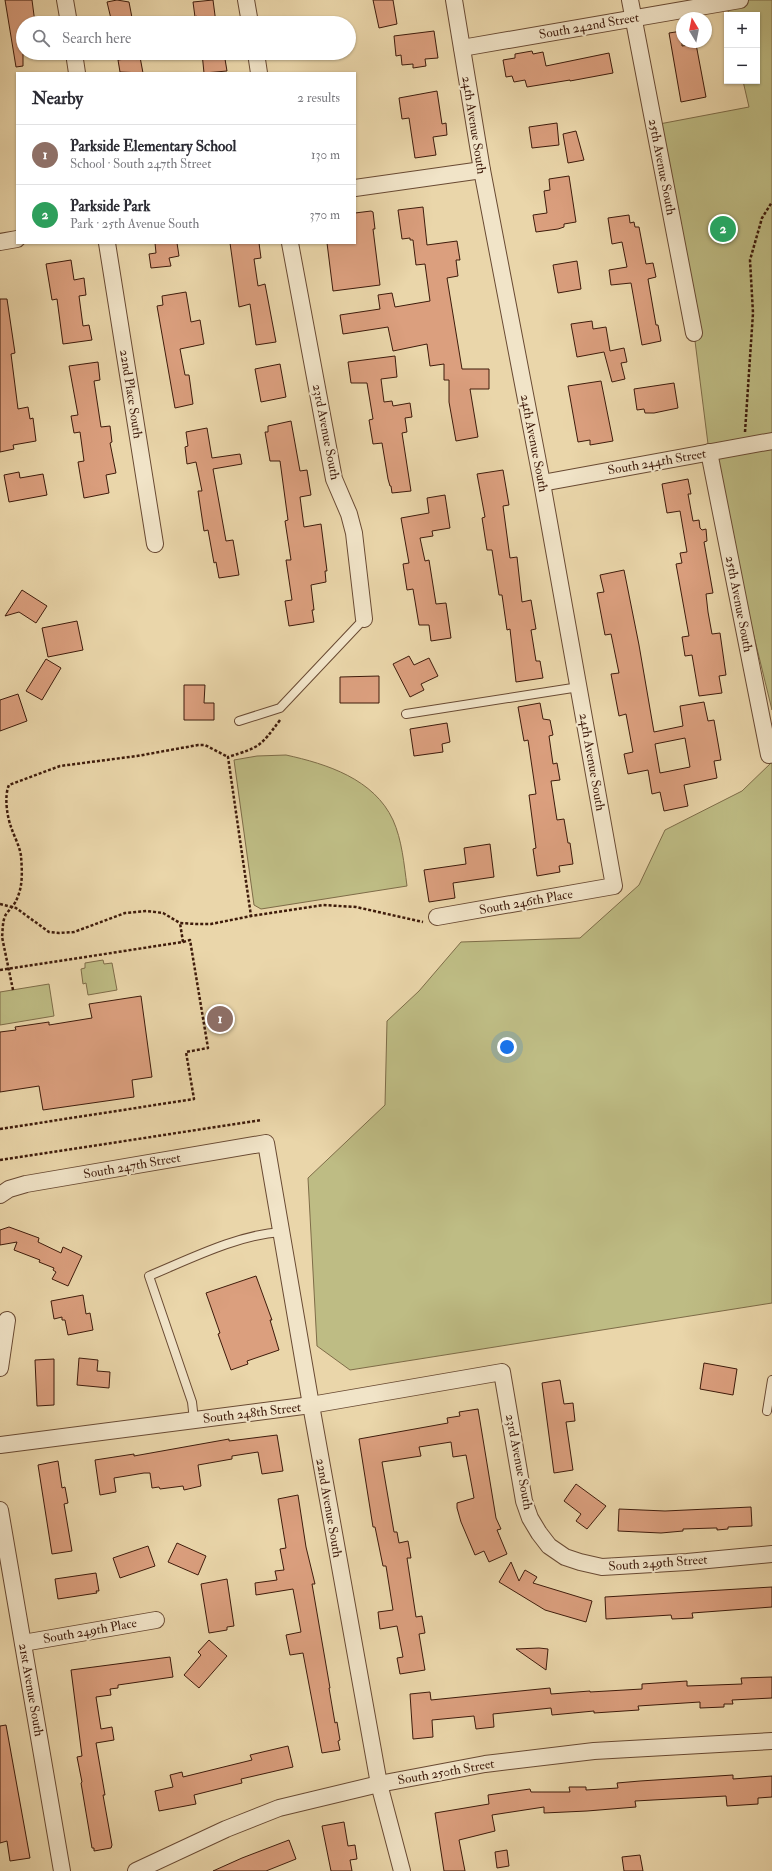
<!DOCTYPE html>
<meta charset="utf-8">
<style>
:root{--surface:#fff;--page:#f2f2f3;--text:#2b2b33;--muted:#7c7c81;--line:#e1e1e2;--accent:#7c3aed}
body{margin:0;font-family:"IM FELL Double Pica",serif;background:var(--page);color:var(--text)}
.controls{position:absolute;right:12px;top:12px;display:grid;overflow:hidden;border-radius:0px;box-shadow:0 1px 3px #0004}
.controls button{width:36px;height:36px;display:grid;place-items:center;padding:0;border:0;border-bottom:1px solid var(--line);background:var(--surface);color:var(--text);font:20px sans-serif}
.compass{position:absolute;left:676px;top:12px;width:36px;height:36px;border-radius:50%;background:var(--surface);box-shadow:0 1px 3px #0004;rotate:350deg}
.you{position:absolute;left:507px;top:1047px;width:14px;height:14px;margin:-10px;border:3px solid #fff;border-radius:50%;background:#1a73e8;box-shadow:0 0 0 6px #1a73e833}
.badge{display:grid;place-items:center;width:26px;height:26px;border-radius:50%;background:var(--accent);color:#fff;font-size:13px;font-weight:700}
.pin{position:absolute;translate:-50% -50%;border:2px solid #fff;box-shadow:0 1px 4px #0006}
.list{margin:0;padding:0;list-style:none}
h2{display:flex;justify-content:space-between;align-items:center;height:52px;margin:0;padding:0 16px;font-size:17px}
h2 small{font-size:13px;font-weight:400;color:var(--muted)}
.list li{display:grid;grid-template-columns:26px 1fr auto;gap:12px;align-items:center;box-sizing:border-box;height:60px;padding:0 16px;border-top:1px solid var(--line)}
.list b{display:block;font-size:15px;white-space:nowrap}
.list p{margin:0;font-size:13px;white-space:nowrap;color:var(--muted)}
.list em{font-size:13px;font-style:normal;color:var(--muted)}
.icon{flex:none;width:22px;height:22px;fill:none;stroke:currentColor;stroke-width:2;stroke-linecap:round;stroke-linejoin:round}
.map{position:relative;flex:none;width:772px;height:1871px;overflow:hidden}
.search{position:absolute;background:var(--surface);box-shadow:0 1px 3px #0004;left:16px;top:16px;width:340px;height:44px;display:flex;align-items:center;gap:10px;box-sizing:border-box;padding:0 14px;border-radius:22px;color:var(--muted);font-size:15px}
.panel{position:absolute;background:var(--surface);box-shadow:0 1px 3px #0004;left:16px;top:72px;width:340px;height:172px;border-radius:0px}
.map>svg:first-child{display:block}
</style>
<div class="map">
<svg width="772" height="1871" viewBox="0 0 772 1871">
<rect width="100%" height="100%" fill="#ead6aa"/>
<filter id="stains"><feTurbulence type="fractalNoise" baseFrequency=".005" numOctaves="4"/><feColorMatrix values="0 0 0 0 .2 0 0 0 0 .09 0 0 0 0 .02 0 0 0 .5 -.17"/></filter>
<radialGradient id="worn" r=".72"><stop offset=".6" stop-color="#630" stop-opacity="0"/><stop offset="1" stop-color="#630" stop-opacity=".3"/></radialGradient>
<!-- green -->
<g fill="#bebc84" stroke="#7e6c48">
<polygon points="737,0 772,0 772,710 709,452 694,333 654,125 749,107 743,81 757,81 757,15 729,15 726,2"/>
<path d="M286,755C327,764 374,779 393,820C402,840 404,864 407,886L261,909L254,905L234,760L257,756Z"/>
<polygon points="772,762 772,1303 350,1370 317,1346 308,1178 385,1105 387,1021 419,991 461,942 580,938 639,885 665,830 742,791"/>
<polygon points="103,960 104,964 112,963 117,990 88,995 86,983 83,984 81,969 85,968 85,963"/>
<polygon points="49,984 54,1016 0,1025 0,992"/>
</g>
<!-- building -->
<g fill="#db9f7e" stroke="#3e1b0b" fill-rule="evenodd">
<polygon points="5,0 32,0 35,23 23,23 23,66 16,67"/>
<polygon points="117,0 129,2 133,23 112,23 107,2"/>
<polygon points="213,0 216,23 198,23 197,16 195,17 193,2"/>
<polygon points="373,0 393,0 397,24 379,28"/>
<polygon points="434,31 438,58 425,59 426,66 413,68 413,64 402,65 401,55 396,56 394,36"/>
<polygon points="682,31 682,46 696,44 706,97 681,102 669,33"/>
<polygon points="532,51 533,54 543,52 546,66 609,53 613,73 570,81 570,80 527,87 525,80 514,82 512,76 506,77 503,60 515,58 515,54"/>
<polygon points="202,53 224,53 227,71 204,73"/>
<polygon points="140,57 143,73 120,72 118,60"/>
<polygon points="437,91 442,124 446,123 447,135 433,137 436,155 415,158 409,118 402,119 399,98"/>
<polygon points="557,123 559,145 532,148 529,127"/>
<polygon points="576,131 584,160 568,163 563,134"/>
<polygon points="569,176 576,222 564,224 564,227 558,229 536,232 533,215 547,213 544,191 550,190 549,179"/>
<polygon points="423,207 427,245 457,241 460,260 456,260 458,276 447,278 462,369 489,369 489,389 470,389 478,437 456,441 449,402 449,380 444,380 444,364 430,366 427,344 393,351 388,327 343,334 340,315 380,309 378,295 392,293 395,307 430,301 425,264 416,265 413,240 410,240 410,238 402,239 398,210"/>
<polygon points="371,211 373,212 375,229 373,229 380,285 333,291 327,243 355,243 355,213"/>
<polygon points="629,215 630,223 634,222 635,227 639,227 646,264 653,263 656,277 648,279 656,325 658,325 661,341 642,345 631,283 611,285 609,270 627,267 622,242 612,244 608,218"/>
<polygon points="155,243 177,243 179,256 169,258 171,266 151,268 149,254 156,253"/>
<polygon points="230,243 259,243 261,258 254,259 258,286 265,284 276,342 256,345 250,304 239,307"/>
<polygon points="71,260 74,280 84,278 86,295 79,296 83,326 89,325 92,340 63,344 57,299 52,300 46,264"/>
<polygon points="577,261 581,289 558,293 553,265"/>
<polygon points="186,292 191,322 200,320 204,344 180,349 185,375 189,375 193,404 175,408 157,306 163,305 162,296"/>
<polygon points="0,299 7,299 15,353 11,354 18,409 28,407 30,419 33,418 36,441 13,445 14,449 0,452"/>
<polygon points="592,321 593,329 606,327 610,351 624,348 627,362 621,363 625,379 612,382 604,352 577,357 571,324"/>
<polygon points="395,356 397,377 381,379 384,402 392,401 393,406 410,403 412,417 405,418 407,432 402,433 411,491 392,493 391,486 390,486 388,479 382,443 373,444 369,420 373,419 367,383 351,383 348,362"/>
<polygon points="98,362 100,380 94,381 101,427 110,426 112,442 110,443 116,473 106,475 109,493 84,498 78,462 84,461 80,432 74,433 71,416 78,415 69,366"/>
<polygon points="280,364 286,397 261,402 255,369"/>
<polygon points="601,381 613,441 590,445 590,440 578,442 568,386"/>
<polygon points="674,383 678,408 654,413 645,413 644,409 637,410 634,389"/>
<polygon points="291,421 300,471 307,470 311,495 300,497 304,527 321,524 327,571 325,571 326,582 311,585 314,610 312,610 314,622 289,626 285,601 292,600 286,560 291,560 285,521 288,520 280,461 270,461 265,432 268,432 268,426"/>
<polygon points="207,428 212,458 240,454 242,464 213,469 226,541 233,540 239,575 219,578 216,562 214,563 208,530 204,531 198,491 202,491 196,462 187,464 185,447 188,446 186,432"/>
<polygon points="503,470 509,505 503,506 510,558 517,557 522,602 531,600 536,629 531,630 536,661 540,661 543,678 516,682 510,629 507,630 502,595 499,595 492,550 487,550 482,518 485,517 477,474"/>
<polygon points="19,472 20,478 43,474 47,495 9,502 4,475"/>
<polygon points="688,479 691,494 688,494 693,521 699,520 700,528 702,530 706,529 707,541 704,542 713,593 706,594 708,612 712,634 720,633 726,675 719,676 722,693 699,696 692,655 685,656 682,637 689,636 676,564 682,563 680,553 687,552 680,511 667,513 662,484"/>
<polygon points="445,495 450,528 432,531 433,536 420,538 425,561 429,560 436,604 446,603 451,638 431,641 429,625 419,625 413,589 407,590 403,564 409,563 401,518 429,513 427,498"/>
<path d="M624,570L639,645L654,732L683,726L680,706L704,702L708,721L714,720L721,760L714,761L717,778L684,785L688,806L664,811L660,792L652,794L648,770L628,774L624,754L633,752L626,714L619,716L611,674L619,673L611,634L605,635L597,593L604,592L600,575ZM685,738L690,767L660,773L655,744Z"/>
<polygon points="22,590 47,606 36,623 19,612 5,616"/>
<polygon points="77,621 83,650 48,657 42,628"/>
<polygon points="409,656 414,665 429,658 438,676 421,684 424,690 410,697 393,664"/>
<polygon points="46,659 61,668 42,700 26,691"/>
<polygon points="379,676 379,703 340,703 340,677"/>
<polygon points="184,685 205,685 204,703 214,703 214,720 184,720"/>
<polygon points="18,694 27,721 0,731 0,700"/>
<polygon points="540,703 543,719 550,720 553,735 549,736 553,764 557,763 560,780 551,781 557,820 564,819 568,843 570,843 573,864 559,866 560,872 537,876 533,849 536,848 529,795 536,794 528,740 524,741 518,707"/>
<polygon points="447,723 450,742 442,744 443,752 414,756 410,729"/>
<polygon points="490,844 494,877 453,883 455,898 429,902 424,870 466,864 464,848"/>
<polygon points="141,996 152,1077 132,1080 134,1097 43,1110 39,1086 0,1092 0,1032 16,1030 15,1027 49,1022 49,1025 92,1018 89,1004"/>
<polygon points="9,1227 39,1238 38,1242 61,1253 63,1247 82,1256 68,1286 52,1279 56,1272 53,1270 54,1268 39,1262 40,1260 14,1250 17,1242 0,1245 0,1230"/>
<polygon points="256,1276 272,1320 270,1320 279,1350 247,1361 248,1364 231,1370 218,1334 220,1333 206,1293"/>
<polygon points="83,1295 86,1314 90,1313 93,1330 68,1335 65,1320 62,1320 62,1317 54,1319 51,1301"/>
<polygon points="79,1358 98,1360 97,1371 110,1372 109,1388 77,1385"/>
<polygon points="54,1359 54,1405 37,1406 35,1360"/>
<polygon points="704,1363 737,1369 733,1395 700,1389"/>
<polygon points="560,1380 564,1404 573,1403 575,1421 566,1422 573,1470 554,1473 542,1383"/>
<polygon points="478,1409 496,1518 501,1529 497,1530 507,1554 489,1562 484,1551 475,1555 461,1522 457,1508 457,1503 474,1498 466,1455 453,1457 451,1442 419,1447 421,1456 382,1462 394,1532 397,1532 399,1543 408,1541 411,1558 407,1558 416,1617 422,1616 425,1633 419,1634 425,1670 400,1674 397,1658 403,1657 397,1626 380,1629 378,1612 393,1610 386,1566 383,1566 375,1527 373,1527 359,1439 448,1423 447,1418 460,1416 459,1412"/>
<polygon points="277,1435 283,1471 262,1474 258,1452 232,1456 232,1459 198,1465 201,1486 184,1490 183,1486 160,1489 159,1487 152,1488 150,1473 144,1473 114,1478 116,1492 100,1495 95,1460 134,1454 134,1456 229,1439 229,1441"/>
<polygon points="58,1461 62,1488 65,1487 68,1503 64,1504 72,1551 52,1554 38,1465"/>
<polygon points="576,1484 606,1506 587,1529 576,1521 581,1514 564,1501"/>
<polygon points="298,1495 306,1547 315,1584 312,1584 330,1688 329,1688 335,1723 337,1722 340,1740 338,1741 340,1750 322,1753 303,1653 290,1655 286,1635 301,1632 293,1589 256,1595 255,1583 277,1580 275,1571 284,1570 280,1549 286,1548 278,1499"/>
<polygon points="751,1507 752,1526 728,1527 728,1529 717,1530 717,1528 714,1528 683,1529 683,1531 661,1533 618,1531 619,1509 665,1511"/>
<polygon points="177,1543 206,1556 198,1575 168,1562"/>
<polygon points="148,1546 155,1566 120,1578 113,1558"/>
<polygon points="511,1562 519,1581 525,1570 537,1577 533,1583 592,1601 586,1622 545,1610 499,1582"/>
<polygon points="96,1573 99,1591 96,1591 97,1593 58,1599 55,1579"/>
<polygon points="227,1579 234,1626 227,1627 227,1630 209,1633 201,1584"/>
<polygon points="772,1587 772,1607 692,1613 693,1618 672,1619 671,1615 606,1619 605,1597"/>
<polygon points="209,1640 227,1656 199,1688 184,1675 201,1655 198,1652"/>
<polygon points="539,1648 548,1649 546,1670 516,1649"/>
<polygon points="170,1657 173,1677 118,1685 118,1688 110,1689 111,1695 96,1697 101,1729 112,1727 114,1740 96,1743 105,1795 103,1795 112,1845 111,1848 94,1851 94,1848 92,1848 81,1783 82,1782 77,1757 82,1756 71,1670"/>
<polygon points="772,1677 772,1698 732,1700 733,1704 724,1704 724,1707 700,1708 700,1702 638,1706 639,1710 594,1713 594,1711 552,1715 551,1708 493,1714 494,1727 476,1729 474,1716 432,1720 433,1737 413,1739 410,1694 430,1692 431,1700 550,1688 551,1694 590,1691 590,1692 642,1689 642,1684 687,1681 687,1686 742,1684 741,1678"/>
<polygon points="6,1725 30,1858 10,1861 7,1841 0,1843 0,1726"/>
<polygon points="288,1746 293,1767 241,1779 242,1783 194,1795 196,1804 159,1811 155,1791 173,1787 170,1775 182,1772 183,1777 252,1760 250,1755"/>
<polygon points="733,1775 733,1779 772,1776 772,1797 758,1798 758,1804 727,1806 726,1796 635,1801 636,1807 587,1811 544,1813 544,1807 492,1815 495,1831 459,1840 465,1871 444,1871 435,1813 489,1804 488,1795 530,1789 531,1792 570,1792 569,1787 586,1787 586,1790 618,1788 617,1783 640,1781"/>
<polygon points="344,1822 348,1846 355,1845 357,1859 350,1860 352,1871 331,1871 322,1826"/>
<polygon points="289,1840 296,1859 266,1871 213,1871 242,1858"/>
<polygon points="507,1850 509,1866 497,1868 495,1852"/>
<polygon points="640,1855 643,1871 624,1871 622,1857"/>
</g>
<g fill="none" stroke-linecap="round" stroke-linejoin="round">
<!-- service casing -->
<g stroke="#694a33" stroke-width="10">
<g id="service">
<polyline points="406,714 579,687"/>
<polyline points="239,721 280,708 364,619"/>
<polyline points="767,1411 772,1380"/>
<path d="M194,1420L192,1402L149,1276C190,1259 237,1235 281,1232"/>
</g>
</g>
<!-- minor casing -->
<g stroke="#694a33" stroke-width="18">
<g id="minor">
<polyline points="65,0 69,23"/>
<polyline points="246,0 250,23"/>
<polyline points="630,0 694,333"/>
<polyline points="462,48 740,0"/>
<polyline points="74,53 77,73"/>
<polyline points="256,53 259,73"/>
<polyline points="355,188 482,170"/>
<polyline points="0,242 17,239"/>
<polyline points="107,243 155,544"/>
<polyline points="290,243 334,479 349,514 354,533 364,619"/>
<polyline points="709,452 769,755"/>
<polyline points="542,483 772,441"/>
<polyline points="437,917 614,886 542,483 482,170 454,0"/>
<polyline points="0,1195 9,1189 26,1184 266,1143 311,1405 379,1784 402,1871"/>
<polyline points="0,1368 7,1320"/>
<polyline points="0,1445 311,1405 502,1372 524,1501 530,1518 539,1533 549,1546 565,1557 580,1562 602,1567 687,1562 772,1554"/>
<polyline points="0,1510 62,1871"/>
<polyline points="23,1643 156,1620"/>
<polyline points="136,1871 226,1829 279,1808 379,1784 485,1764 594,1751 772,1741"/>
</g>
</g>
<!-- path -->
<g stroke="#3e1b0b" stroke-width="2.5" stroke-dasharray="3 2" stroke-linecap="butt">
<polyline points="745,432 753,313 750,260 762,218 772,202"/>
<path d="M280,720C260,747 260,747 228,757L251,916L323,905L356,907L423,922"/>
<polyline points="0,904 16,908 49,932 59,933 74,932 125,913 147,911 163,913 180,923 196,924 211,924 251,916"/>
<polyline points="0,970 183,942 180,923"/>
<path d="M13,990L2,937C3,930 2,919 7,913C12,906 15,905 18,896C23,884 22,869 21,856C20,847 14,836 11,827C7,816 4,796 9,785L60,766L137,756L198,745H205L228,757"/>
<polyline points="0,1129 194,1099 186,1052 208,1048 190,940 183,942"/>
<polyline points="0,1160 262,1120"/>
</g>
<!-- service -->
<use href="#service" stroke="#f1e4c8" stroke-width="8"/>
<!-- minor -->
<use href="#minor" stroke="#f1e4c8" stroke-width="16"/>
</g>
<g text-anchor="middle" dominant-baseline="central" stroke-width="4" stroke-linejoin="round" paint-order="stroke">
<!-- street labels -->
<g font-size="13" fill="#3e1b0b" stroke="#f1e4c8">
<text transform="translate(589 26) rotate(-10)">South 242nd Street</text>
<text transform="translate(474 125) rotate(81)">24th Avenue South</text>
<text transform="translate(662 167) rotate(79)">25th Avenue South</text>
<text transform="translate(131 394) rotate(81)">22nd Place South</text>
<text transform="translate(326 432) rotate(79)">23rd Avenue South</text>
<text transform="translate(534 443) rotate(79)">24th Avenue South</text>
<text transform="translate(657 462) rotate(-10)">South 244th Street</text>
<text transform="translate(739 604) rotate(79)">25th Avenue South</text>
<text transform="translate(592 762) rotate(80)">24th Avenue South</text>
<text transform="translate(526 902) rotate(-10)">South 246th Place</text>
<text transform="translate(132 1166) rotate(-10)">South 247th Street</text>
<text transform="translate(252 1413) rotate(-7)">South 248th Street</text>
<text transform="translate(519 1462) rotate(79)">23rd Avenue South</text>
<text transform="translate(329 1508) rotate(80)">22nd Avenue South</text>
<text transform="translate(658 1563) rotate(-4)">South 249th Street</text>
<text transform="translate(90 1631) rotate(-10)">South 249th Place</text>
<text transform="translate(31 1690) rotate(80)">21st Avenue South</text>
<text transform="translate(446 1772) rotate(-10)">South 250th Street</text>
</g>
</g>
<rect width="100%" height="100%" filter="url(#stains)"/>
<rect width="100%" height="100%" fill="url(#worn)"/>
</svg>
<div class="controls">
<button>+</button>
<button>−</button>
</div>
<svg class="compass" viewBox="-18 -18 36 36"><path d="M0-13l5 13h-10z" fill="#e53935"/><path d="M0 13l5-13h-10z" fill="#7c7c81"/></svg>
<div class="you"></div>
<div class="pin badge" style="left:220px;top:1019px;background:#8d6e63">1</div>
<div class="pin badge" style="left:723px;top:229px;background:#2e9e5b">2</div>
<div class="search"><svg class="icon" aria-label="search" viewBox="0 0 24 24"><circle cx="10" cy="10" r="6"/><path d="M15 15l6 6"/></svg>Search here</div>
<section class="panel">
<h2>Nearby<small>2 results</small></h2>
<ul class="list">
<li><span class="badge" style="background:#8d6e63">1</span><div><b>Parkside Elementary School</b><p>School · South 247th Street</p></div><em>130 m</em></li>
<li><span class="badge" style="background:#2e9e5b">2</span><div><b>Parkside Park</b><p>Park · 25th Avenue South</p></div><em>370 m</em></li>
</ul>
</section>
</div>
